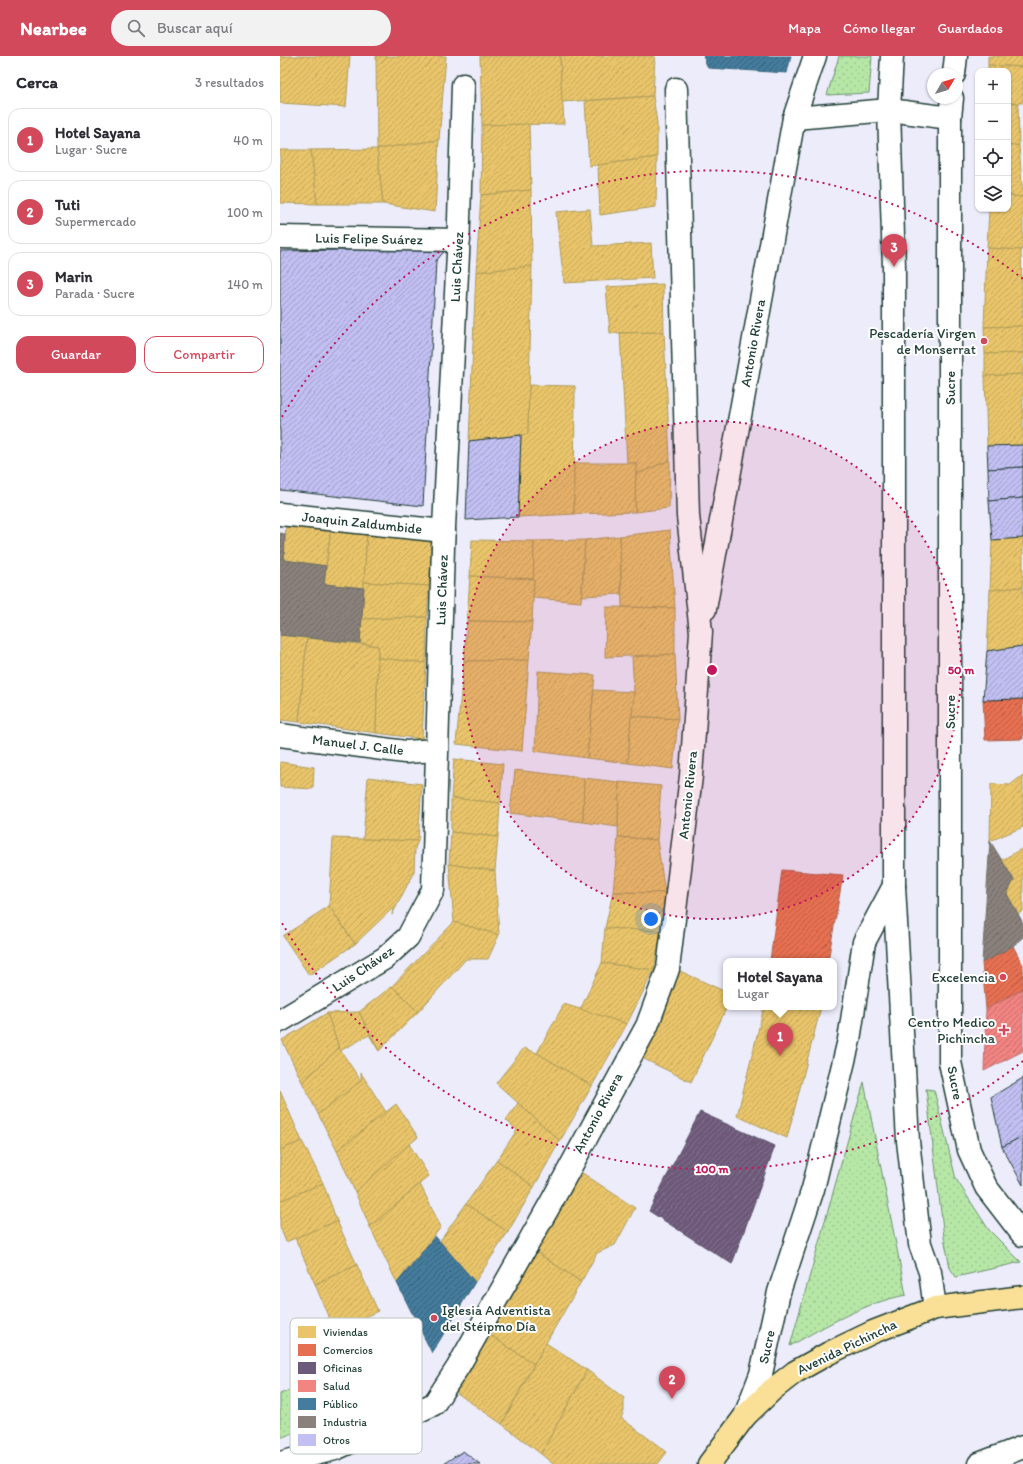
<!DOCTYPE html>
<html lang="es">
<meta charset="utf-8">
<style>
:root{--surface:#fff;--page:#f2f2f3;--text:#2b2b33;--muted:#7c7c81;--line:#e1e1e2;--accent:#d1495b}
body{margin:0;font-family:Itim,sans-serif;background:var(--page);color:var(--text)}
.controls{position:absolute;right:12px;top:12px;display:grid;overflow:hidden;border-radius:8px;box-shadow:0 1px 3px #0004}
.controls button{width:36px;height:36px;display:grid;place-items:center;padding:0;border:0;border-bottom:1px solid var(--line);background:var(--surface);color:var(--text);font:20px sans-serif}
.compass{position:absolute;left:647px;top:12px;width:36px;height:36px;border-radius:50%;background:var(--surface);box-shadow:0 1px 3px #0004;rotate:52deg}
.you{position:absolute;left:371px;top:863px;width:14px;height:14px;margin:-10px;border:3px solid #fff;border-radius:50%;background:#1a73e8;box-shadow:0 0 0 6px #1a73e833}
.badge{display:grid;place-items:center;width:26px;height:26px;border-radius:50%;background:var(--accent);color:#fff;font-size:13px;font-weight:700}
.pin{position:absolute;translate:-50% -33px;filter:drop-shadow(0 1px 2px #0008)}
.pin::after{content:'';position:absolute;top:21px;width:14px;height:12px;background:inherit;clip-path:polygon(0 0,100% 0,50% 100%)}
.popup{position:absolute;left:443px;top:902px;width:114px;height:52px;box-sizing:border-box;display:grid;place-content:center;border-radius:8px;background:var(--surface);filter:drop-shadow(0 1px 3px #0005);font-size:13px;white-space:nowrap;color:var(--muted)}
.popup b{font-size:15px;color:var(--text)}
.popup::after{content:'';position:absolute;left:50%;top:100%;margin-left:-8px;border:8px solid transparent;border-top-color:var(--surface)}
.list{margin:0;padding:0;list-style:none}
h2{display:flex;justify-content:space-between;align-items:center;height:52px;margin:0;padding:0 16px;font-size:17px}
h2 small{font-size:13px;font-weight:400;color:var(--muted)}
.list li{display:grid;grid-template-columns:26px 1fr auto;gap:12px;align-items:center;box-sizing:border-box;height:64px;margin:0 8px 8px;padding:0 8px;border:1px solid var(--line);border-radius:12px}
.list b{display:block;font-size:15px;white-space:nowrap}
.list p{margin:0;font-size:13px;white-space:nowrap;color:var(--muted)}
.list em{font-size:13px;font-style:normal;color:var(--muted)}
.actions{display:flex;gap:8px;padding:12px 16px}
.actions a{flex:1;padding:9px 0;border:1px solid var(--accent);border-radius:12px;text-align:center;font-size:14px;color:var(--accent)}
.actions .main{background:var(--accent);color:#fff}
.icon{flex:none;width:22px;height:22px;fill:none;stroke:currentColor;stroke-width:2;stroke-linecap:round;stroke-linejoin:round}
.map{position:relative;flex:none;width:743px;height:1408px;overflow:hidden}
header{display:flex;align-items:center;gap:24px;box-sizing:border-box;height:56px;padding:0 20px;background:var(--accent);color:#fff}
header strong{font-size:19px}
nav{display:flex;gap:22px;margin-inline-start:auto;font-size:14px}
.search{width:280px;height:36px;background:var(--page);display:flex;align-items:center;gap:10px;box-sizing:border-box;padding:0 14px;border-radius:22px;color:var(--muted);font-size:15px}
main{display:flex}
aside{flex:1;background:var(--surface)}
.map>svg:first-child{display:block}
</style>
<header>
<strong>Nearbee</strong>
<div class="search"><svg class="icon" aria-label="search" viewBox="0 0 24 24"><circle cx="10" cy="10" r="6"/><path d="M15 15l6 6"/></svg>Buscar aquí</div>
<nav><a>Mapa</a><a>Cómo llegar</a><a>Guardados</a></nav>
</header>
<main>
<aside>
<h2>Cerca<small>3 resultados</small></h2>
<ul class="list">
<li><span class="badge">1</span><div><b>Hotel Sayana</b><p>Lugar · Sucre</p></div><em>40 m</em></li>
<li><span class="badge">2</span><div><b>Tuti</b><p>Supermercado</p></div><em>100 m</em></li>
<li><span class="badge">3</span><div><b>Marin</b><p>Parada · Sucre</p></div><em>140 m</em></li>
</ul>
<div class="actions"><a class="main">Guardar</a><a>Compartir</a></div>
</aside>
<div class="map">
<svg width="743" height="1408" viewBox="0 0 743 1408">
<defs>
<pattern id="park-dots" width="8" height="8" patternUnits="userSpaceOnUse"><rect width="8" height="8" fill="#b7e7a7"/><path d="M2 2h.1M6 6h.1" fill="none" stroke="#9dc790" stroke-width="1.8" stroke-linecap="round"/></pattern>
<pattern id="homes-hatch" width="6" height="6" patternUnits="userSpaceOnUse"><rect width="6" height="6" fill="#e9c46a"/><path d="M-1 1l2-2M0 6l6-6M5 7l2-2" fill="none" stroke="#c7a95c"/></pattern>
<pattern id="shops-hatch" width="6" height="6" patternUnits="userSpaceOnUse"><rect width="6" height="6" fill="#e76f51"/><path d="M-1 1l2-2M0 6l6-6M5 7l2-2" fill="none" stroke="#bb5c44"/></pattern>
<pattern id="offices-hatch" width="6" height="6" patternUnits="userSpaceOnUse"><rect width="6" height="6" fill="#6d597a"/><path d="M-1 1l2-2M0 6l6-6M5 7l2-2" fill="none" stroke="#81748c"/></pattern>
<pattern id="health-hatch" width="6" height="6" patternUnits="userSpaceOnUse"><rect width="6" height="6" fill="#f28482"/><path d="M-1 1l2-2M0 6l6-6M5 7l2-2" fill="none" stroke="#c36d6b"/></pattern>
<pattern id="public-hatch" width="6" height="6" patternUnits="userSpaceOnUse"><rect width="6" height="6" fill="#457b9d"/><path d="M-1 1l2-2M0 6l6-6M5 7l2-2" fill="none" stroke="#36617a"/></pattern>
<pattern id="industry-hatch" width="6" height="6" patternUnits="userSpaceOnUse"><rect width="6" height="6" fill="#8a817c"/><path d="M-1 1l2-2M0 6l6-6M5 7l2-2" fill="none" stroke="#706b66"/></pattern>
<pattern id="building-hatch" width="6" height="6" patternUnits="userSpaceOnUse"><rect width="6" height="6" fill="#c2bff2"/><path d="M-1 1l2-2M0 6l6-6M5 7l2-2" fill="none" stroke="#9d9cc5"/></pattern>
</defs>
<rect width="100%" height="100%" fill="#edecfb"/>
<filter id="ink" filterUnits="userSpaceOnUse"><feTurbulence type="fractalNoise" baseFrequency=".025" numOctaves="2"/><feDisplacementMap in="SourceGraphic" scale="8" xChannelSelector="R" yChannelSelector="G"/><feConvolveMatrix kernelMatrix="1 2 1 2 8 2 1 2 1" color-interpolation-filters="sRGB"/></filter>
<g filter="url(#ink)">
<!-- park -->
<g fill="url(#park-dots)" stroke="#6b926e">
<polygon points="559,0 592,0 589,37 547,39"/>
<path d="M584,1026L626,1239C584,1247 547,1269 510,1290Z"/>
<polygon points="646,1033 654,1034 676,1123 709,1174 741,1206 676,1221 670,1212 664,1181"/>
<polygon points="17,1331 27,1372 0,1382 0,1338"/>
</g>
<!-- homes -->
<g fill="url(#homes-hatch)" stroke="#ac9c5a">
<polygon points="0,0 70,0 66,51 0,47"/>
<polygon points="96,0 166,0 159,84 97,93"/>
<polygon points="200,0 280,0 284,68 202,69"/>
<polygon points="280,0 375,0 373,40 282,46"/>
<polygon points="708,0 743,0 743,11 708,9"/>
<polygon points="708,9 743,11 743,47 728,47 728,15 708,15"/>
<polygon points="373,40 377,67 377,101 309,110 305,45"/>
<polygon points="728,47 738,47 739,89 728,90"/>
<polygon points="249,68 251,134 201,139 202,69"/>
<polygon points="159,84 155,156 103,148 97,93"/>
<polygon points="739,89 743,141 728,140 728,90"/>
<polygon points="97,93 103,148 37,148 31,94"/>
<polygon points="0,94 31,94 37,148 0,147"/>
<polygon points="377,101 376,151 320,159 318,109"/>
<polygon points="251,134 252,210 196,216 201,139"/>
<polygon points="728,140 743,141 743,188 741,194 707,192 709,153 728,153"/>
<polygon points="310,153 313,190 371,187 373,222 284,227 276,156"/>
<polygon points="707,192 741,194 743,270 704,271"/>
<polygon points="252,210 248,378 189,385 196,216"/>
<polygon points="383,228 384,276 330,277 326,231"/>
<polygon points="743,270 743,297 705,298 704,271"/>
<polygon points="384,276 390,404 355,419 356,407 347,407 340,277"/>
<polygon points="743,297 743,318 705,320 705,298"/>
<polygon points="743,318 743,389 707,390 705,320"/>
<polygon points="249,329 295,330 294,458 238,461 241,379 248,378"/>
<polygon points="390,404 389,452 355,456 355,419"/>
<polygon points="294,407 356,407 355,456 294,458"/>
<polygon points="6,468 51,472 46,510 4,504"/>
<polygon points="51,472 87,477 84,532 44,528"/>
<polygon points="390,474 395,552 342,551 340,480"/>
<polygon points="87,477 152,483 149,530 84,526"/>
<polygon points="340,480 341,538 302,540 305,484"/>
<polygon points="743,482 743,531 710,534 712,484"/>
<polygon points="192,484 254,485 254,523 190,520"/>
<polygon points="305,484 301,546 253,542 254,485"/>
<polygon points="190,520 254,523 252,566 187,565"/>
<polygon points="84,526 149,530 147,561 82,563"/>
<polygon points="743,531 743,590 707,595 710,534"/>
<polygon points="326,551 395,552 395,598 325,601"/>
<polygon points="147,561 146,607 98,602 98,590 80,587 82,563"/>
<polygon points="187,565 252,566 249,604 184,605"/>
<polygon points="0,579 27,582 19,666 0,664"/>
<polygon points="27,582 98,590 96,677 19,666"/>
<polygon points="395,598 398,663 351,660 354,636 352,601"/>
<polygon points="98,602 146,607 142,683 96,677"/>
<polygon points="249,604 242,695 176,688 184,605"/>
<polygon points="258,615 315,619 307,702 255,695"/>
<polygon points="314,634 354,636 348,707 307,702"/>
<polygon points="351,660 398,663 393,713 348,707"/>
<polygon points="174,703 223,708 220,747 171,742"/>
<polygon points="0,706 34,711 33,733 0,731"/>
<polygon points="235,714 304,722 303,766 230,757"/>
<polygon points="743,719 743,771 710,785 711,728 730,729"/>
<polygon points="88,721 142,728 138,785 83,783"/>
<polygon points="304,722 339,726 338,771 303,766"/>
<polygon points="339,726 381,730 377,784 338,781"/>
<polygon points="171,742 220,747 218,781 171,776"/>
<polygon points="171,776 218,781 215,815 169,808"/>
<polygon points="338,781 377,784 385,837 333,836"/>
<polygon points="53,782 138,785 135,792 134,816 112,859 113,852 75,888 49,850"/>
<polygon points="743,792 743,855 738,858 727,838 734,824 722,804"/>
<polygon points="169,808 215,815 219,879 174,866"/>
<polygon points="333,836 385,837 381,875 325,872"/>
<polygon points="49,850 75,888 29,919 3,880"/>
<polygon points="174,866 219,879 208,903 186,903 138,956 112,930"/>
<polygon points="325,872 381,875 374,914 322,907"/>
<polygon points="322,907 374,914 347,968 300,954"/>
<polygon points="400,915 446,936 447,951 411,1026 360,1001"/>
<polygon points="112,930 138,956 99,995 79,956"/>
<polygon points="284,948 347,968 312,1030 257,997"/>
<polygon points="484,951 541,951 507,1082 457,1060"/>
<polygon points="79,956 99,995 89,979 60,995 47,957"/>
<polygon points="47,957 59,992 22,1026 2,984"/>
<polygon points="59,992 81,1025 38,1058 22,1026"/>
<polygon points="244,992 257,997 312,1030 280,1085 216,1027"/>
<polygon points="81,1017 106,1056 57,1095 38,1058 81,1025"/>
<polygon points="0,1035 22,1085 0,1094"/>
<polygon points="238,1047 280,1085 254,1131 217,1104 237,1074 226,1064"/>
<polygon points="116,1048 138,1081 75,1136 57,1095"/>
<polygon points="22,1085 43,1127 0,1145 0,1094"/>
<polygon points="129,1088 149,1120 90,1171 75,1136"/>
<polygon points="217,1104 254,1131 228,1176 186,1148"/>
<polygon points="301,1116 355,1152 335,1189 317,1197 301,1226 256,1196"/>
<polygon points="43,1127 57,1165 6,1186 0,1171 0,1145"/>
<polygon points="140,1128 161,1171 117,1227 90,1171"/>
<polygon points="186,1148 228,1176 195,1226 160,1185"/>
<polygon points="57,1165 77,1209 35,1228 15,1182"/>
<polygon points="256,1196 301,1226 254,1308 207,1277"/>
<polygon points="77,1209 98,1255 54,1275 35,1228"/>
<polygon points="103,1272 131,1336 106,1350 59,1364 43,1301"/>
<polygon points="207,1277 254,1308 222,1368 174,1335"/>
<polygon points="266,1287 307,1314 261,1398 222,1368"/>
<polygon points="43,1301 59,1364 27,1372 14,1319"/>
<polygon points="307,1314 344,1342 344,1355 341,1362 387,1396 378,1408 273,1408 261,1398"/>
</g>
<!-- shops -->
<g fill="url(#shops-hatch)" stroke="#ab6048">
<polygon points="743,643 743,683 705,684 703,644"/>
<polygon points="502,814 563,819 548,905 490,905"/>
<polygon points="733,890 743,909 743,933 706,953 702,907"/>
</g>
<!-- offices -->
<polygon fill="url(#offices-hatch)" stroke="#565165" points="420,1056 495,1090 452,1208 369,1155"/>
<!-- health -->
<polygon fill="url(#health-hatch)" stroke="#b36f6b" points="743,933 743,995 704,1015 706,953"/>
<!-- public -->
<g fill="url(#public-hatch)" stroke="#3a687e">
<polygon points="423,0 511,0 507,17 428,12"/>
<polygon points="155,1180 195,1226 152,1297 117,1227"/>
</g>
<!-- industry -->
<g fill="url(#industry-hatch)" stroke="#6a6d66">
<polygon points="0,477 5,478 4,504 46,510 44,528 84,532 80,587 0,579"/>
<polygon points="710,785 734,824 727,838 743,867 743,881 733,890 702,907"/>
</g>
<!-- building -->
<g fill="url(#building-hatch)" stroke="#1f3d34">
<polygon points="167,192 156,205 143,450 0,434 0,195"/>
<polygon points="241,379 238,461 186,464 189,385"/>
<polygon points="743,389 743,411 708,413 707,390"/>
<polygon points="743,411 743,442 709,445 708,413"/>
<polygon points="743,442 743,482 712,484 709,445"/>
<polygon points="743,590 743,643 703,644 707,595"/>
<polygon points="743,1022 743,1080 722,1091 711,1041"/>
<polygon points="743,1080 743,1129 722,1091"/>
<polygon points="183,1395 200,1408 163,1408"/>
</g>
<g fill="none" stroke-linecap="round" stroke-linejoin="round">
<!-- minor casing -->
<g stroke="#1f3d34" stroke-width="25">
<g id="minor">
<polyline points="612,0 609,54 614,211 614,830 628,1085 640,1188 650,1216 655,1252"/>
<polyline points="674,18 676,0"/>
<polyline points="672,42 670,62 670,1006 689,1094 706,1131 743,1179"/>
<polyline points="514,62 609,54 670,62"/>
<polyline points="0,181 179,184"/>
<polyline points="0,458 164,475"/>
<polyline points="425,553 514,62 535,0"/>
<polyline points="0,679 125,696 157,694"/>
<polyline points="0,965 105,902 128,881 153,834 163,491 178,198 183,29"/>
<polyline points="465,1360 481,1318 499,1236 533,1133 569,984 584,886 614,830"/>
<polyline points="0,1407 55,1393 154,1348 178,1311 272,1145 367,970 388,913 411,720 421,576 408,460 396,33"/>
<polyline points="699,1408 743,1391"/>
</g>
</g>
<!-- major casing -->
<g stroke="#1f3d34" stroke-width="25">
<polyline id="major" points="429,1408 465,1360 492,1334 515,1316 549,1297 593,1276 655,1252 743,1241"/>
</g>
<!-- minor -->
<use href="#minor" stroke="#fff" stroke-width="22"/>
<!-- major -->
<use href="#major" stroke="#f9e096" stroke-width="22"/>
</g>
</g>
<!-- distance rings -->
<circle cx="432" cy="614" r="249" fill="#c2185b" fill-opacity=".12"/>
<g fill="none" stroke="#c2185b" stroke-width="2" stroke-dasharray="2 4">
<circle cx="432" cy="614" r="249"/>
<path d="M743 1005A499 499 0 0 1 2 867M2 361A499 499 0 0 1 743 223"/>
</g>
<!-- markers -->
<g fill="#d1495b" stroke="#fff" stroke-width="1.5">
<circle cx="704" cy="285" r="4"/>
<circle cx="723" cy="921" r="4"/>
<path d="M722 968h4v4h4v4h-4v4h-4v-4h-4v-4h4z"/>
<circle cx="154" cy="1262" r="4"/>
</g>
<g text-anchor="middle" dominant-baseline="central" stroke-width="4" stroke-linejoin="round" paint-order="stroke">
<!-- street labels -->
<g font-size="14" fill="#1f3d34" stroke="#fff">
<text transform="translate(89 183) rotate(1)">Luis Felipe Suárez</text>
<text transform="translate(177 211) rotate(-87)">Luis Chávez</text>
<text transform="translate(473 287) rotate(-80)">Antonio Rivera</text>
<text transform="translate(670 332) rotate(-90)">Sucre</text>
<text transform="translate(82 467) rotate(6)">Joaquin Zaldumbide</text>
<text transform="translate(162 534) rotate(-88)">Luis Chávez</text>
<text transform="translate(670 656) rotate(-90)">Sucre</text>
<text transform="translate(78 689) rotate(7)">Manuel J. Calle</text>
<text transform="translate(408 739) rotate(-84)">Antonio Rivera</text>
<text transform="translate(83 913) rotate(-34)">Luis Chávez</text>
<text transform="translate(675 1027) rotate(79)">Sucre</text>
<text transform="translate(318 1057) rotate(-62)">Antonio Rivera</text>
<text transform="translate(487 1291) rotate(-78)">Sucre</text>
<text transform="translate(567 1291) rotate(-26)">Avenida Pichincha</text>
</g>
<!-- poi labels -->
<g font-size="14" fill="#1f3d34" stroke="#fff" text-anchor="end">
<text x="696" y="277">Pescadería Virgen<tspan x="696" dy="16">de Monserrat</tspan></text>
<text x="715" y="921">Excelencia</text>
<text x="715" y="966">Centro Medico<tspan x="715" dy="16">Pichincha</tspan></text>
<text x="162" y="1254" text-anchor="start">Iglesia Adventista<tspan x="162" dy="16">del Stéipmo Día</tspan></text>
</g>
</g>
<!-- legend -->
<rect x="10" y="1262" width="132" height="136" rx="6" fill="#fff" stroke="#bcc5c2" stroke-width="1"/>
<rect x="18" y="1270" width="18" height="12" fill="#e9c46a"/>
<rect x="18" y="1288" width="18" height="12" fill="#e76f51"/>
<rect x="18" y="1306" width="18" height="12" fill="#6d597a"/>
<rect x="18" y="1324" width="18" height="12" fill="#f28482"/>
<rect x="18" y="1342" width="18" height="12" fill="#457b9d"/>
<rect x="18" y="1360" width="18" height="12" fill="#8a817c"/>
<rect x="18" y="1378" width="18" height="12" fill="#c2bff2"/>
<g font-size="11" fill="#1f3d34">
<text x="43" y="1280">Viviendas</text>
<text x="43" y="1298">Comercios</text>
<text x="43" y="1316">Oficinas</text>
<text x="43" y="1334">Salud</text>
<text x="43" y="1352">Público</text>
<text x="43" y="1370">Industria</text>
<text x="43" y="1388">Otros</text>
</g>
<circle cx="432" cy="614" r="6" fill="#c2185b" stroke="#fff" stroke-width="2"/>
<g font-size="12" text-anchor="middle" font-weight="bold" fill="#c2185b" stroke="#fff" stroke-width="4" stroke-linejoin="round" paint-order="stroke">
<text x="681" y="618">50 m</text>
<text x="432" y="1117">100 m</text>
</g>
</svg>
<div class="controls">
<button>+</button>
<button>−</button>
<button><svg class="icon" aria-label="locate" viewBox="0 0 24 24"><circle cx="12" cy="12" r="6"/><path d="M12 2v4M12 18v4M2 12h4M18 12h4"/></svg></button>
<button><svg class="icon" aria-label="layers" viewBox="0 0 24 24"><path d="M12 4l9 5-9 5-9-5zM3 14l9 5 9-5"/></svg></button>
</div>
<svg class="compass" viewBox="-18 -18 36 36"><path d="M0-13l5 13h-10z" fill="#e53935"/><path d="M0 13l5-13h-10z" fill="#7c7c81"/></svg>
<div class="you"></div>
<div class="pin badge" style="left:500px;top:1000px">1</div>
<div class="popup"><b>Hotel Sayana</b>Lugar</div>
<div class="pin badge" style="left:392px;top:1343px">2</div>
<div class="pin badge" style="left:614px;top:211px">3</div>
</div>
</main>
